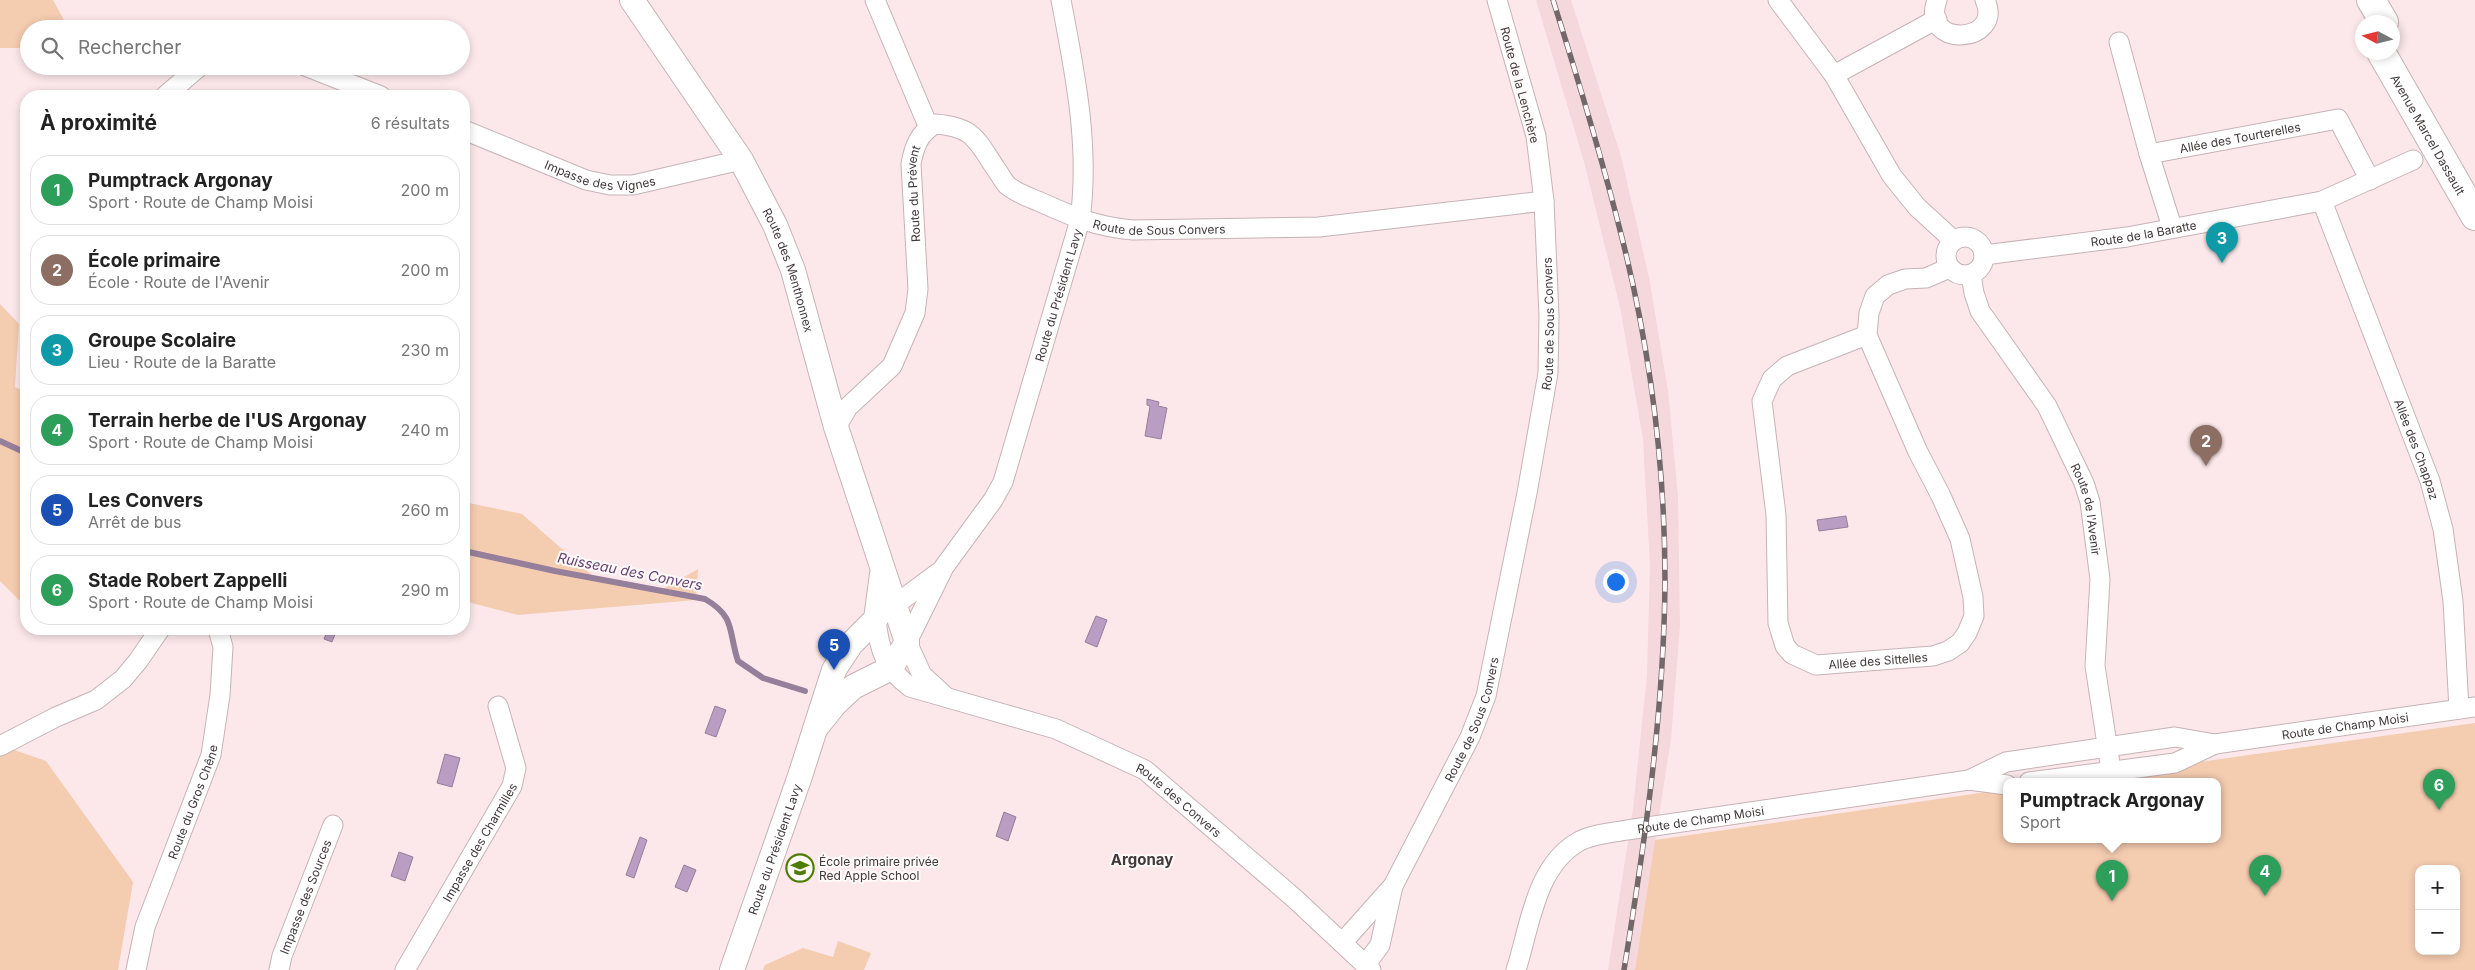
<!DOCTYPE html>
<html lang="fr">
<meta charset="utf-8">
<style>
:root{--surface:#fff;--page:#f2f2f2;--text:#222;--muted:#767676;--line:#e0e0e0;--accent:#4f7c02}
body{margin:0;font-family:Inter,sans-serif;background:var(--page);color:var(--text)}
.controls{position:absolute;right:15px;bottom:15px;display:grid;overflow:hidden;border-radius:10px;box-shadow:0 2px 8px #0003}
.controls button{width:45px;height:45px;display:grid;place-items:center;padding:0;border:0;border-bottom:1px solid var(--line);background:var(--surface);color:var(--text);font:25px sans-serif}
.compass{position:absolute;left:2355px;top:15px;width:45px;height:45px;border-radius:50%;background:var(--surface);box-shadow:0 2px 8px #0003;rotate:277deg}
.you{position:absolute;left:1615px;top:581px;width:18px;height:18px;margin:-12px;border:4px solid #fff;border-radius:50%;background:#1a73e8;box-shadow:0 0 0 8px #1a73e833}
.badge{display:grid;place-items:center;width:32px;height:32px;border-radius:50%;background:var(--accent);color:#fff;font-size:16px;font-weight:700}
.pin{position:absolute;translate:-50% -41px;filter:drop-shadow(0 1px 2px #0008)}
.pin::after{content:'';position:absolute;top:26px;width:18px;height:15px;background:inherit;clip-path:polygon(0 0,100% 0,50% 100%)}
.popup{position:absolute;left:2003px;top:778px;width:218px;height:65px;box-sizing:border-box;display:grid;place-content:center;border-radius:10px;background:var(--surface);filter:drop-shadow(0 1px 4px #0005);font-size:16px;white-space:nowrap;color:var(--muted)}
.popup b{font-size:19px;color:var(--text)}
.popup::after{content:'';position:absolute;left:50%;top:100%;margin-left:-10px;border:10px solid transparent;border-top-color:var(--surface)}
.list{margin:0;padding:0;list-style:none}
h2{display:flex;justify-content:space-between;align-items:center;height:65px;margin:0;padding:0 20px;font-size:21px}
h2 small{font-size:16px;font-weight:400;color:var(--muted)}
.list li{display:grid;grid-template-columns:32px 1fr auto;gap:15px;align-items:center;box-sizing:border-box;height:70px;margin:0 10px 10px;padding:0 10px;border:1px solid var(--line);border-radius:20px}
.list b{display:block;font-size:19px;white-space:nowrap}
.list p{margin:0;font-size:16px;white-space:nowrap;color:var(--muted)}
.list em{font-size:16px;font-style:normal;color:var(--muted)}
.icon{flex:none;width:28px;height:28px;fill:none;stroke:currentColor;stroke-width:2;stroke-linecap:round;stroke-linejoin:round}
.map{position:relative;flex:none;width:2475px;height:970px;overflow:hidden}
.search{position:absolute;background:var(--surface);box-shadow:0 2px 8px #0003;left:20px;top:20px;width:450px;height:55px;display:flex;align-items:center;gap:12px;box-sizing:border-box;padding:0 18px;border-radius:28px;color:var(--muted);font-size:19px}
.panel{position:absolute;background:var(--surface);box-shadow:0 2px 8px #0003;left:20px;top:90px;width:450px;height:545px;border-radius:20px}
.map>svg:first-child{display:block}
</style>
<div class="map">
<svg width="2475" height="970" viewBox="0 0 2475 970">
<rect width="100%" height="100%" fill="#fce8eb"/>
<!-- built -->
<polygon fill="#f4d8dc" points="1536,0 1571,0 1621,156 1649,277 1668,391 1678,496 1680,626 1671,739 1635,970 1608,970 1633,809 1647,675 1650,566 1643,439 1620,307 1584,162"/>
<!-- green -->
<g fill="#f4ccb0" fill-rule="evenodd">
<polygon points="0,0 53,0 65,22 130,29 29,29 29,48 0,48"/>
<polygon points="83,66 163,66 145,71 98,74"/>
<polygon points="0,304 19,324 15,387 26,392 26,600 19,600 0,581"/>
<polygon points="464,502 522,514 593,576 660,591 698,569 696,600 518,615 464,601"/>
<path d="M2475,723V970H1635L1655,840L2007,789V840H2217V782H2058ZM2419,869H2456V951H2419Z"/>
<polygon points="0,745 46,761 133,882 118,970 0,970"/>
<polygon points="838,941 871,953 864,970 763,970 765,965 803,948 833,957"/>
</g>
<!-- water -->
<g fill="#ba9dc3" stroke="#957f9a">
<polygon points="1147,399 1159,402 1158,406 1167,408 1161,439 1145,436 1150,406 1147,405"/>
<polygon points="1846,516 1848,527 1819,531 1817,520"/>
<polygon points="1096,616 1107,620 1097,647 1085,642"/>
<polygon points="328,629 337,629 332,642 324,639"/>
<polygon points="715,706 726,710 716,737 705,733"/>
<polygon points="445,754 460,758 452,787 437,783"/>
<polygon points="1004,812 1016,817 1008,841 996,836"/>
<polygon points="640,837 647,840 634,878 626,875"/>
<polygon points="399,852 413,857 405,881 391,876"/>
<polygon points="684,865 696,870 687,892 675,887"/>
</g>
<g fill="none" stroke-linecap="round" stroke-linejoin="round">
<!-- stream -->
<g stroke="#957f9a" stroke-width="6">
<polyline points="0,441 26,453"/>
<path d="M464,551L555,571L705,599C736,617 728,631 738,661L763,678L805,691"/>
</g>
<!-- minor casing -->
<g stroke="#c6b3b6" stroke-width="21">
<g id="minor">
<polyline points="875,0 929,128"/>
<polyline points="1778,0 1834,75 1892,176 1917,207 1953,240"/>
<path d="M1937,0C1919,49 2005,44 1985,0"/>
<polyline points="2119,42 2149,154"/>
<polyline points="305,66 381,96"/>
<polyline points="1834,75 1937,19"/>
<polyline points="165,96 200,66"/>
<path id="s1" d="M464,130L586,180L610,185H633L741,160"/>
<path id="s2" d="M2322,201L2430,481L2443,529L2453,601L2459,709"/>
<path id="s3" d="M2172,227L2149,154L2338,119L2370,180"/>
<circle cx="1965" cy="256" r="19"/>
<path id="s4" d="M1984,255L2127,237L2322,201L2413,160"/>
<path id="s5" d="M1971,275L1974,293L1980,311L2047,406L2084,483L2090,502L2100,579L2095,666L2111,770"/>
<path id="s6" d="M1867,335L1787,366L1772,379L1762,401L1776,515L1778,623L1785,646L1792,654L1816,665L1933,656L1948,651L1960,643L1967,633L1974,616L1973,597L1960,539L1941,496L1918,452L1867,335L1869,313L1875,296L1888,285L1905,279L1926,278L1949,268"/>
<path id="s7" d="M836,427L848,407L892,366L915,313L918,289L911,164C914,147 919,133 935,124C974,127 976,139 996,169C1000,174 1003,181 1007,185C1016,193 1028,197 1038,201C1071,216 1096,227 1133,230L1319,227L1544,201"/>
<path id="s8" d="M938,573L876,619C879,650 885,668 910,687L1056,729L1145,770L1294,898L1371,970"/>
<path id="s9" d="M946,697L922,675L907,642L944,567L993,500L1003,482L1080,220C1090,146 1075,73 1061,0"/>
<polyline points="0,746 56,717 96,700 123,679 138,661 160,629"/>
<path id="s10" d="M1969,780L2006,762L2175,737L2215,744L2475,707"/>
<polyline points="2029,782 2175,763 2215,744"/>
<polyline points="1342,943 1392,887"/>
<path id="s11" d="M1366,964L1380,945L1393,886L1470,737L1486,696L1527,493L1548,373L1549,316L1544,201L1536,136L1497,0"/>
<path id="s12" d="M136,970L145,927L211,755L220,695L223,647L218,629"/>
<path id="s13" d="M279,970L282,956L333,825"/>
<path id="s14" d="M405,970L512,786L516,768L498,706"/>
<path id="s15" d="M1516,970C1530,927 1535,867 1578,842C1592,834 1611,833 1627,830L1969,780L2007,785"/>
</g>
</g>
<!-- tertiary casing -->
<g stroke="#c6b3b6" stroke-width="26">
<g id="tertiary">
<path id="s16" d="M632,0L741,160L775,225L793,270L836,427L907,642L891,668L853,687L835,704L815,729"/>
<path id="s17" d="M732,970L800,776L834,670L851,644L876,619L882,574"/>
</g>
</g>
<!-- primary casing -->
<g stroke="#c6b3b6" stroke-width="30">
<g id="primary">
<polyline points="2371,0 2384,22"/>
<path id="s18" d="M2381,52L2475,216"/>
</g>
</g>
<!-- minor -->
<use href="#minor" stroke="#fff" stroke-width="19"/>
<!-- tertiary -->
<use href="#tertiary" stroke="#fff" stroke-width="24"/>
<!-- primary -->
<use href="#primary" stroke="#fff" stroke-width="28"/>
<!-- rail casing -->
<g stroke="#726869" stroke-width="5.5">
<path id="rail" d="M1553,0C1578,79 1602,158 1622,238C1650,349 1665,467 1665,581C1664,712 1645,841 1624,970"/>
</g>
<!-- rail -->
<use href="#rail" stroke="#fefafa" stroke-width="4" stroke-dasharray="11" stroke-linecap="butt"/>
</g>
<!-- icons -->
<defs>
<g id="school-ring" transform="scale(1.4375)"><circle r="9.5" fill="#fefafa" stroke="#4f7c02" stroke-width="1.5"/><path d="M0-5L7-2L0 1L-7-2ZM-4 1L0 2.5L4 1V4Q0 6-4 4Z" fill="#4f7c02"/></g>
</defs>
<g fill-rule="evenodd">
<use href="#school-ring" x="800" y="868"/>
</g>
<g text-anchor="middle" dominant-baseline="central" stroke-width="4" stroke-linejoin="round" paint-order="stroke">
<!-- street labels -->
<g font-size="12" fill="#40393a" stroke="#fefafa">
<text transform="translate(1520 85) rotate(75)">Route de la Lenchère</text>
<text stroke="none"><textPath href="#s18" startOffset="95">Avenue Marcel Dassault</textPath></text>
<text stroke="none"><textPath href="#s3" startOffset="169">Allée des Tourterelles</textPath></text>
<text stroke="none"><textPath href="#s1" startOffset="145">Impasse des Vignes</textPath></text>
<text stroke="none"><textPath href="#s7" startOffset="261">Route du Prévent</textPath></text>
<text stroke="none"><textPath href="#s7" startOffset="600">Route de Sous Convers</textPath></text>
<text stroke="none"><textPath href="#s4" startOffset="161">Route de la Baratte</textPath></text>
<text stroke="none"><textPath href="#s16" startOffset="314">Route des Menthonnex</textPath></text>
<text stroke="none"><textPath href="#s9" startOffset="451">Route du Président Lavy</textPath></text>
<text stroke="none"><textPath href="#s11" startOffset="674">Route de Sous Convers</textPath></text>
<text stroke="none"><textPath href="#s2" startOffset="266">Allée des Chappaz</textPath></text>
<text stroke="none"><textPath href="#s5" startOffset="265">Route de l'Avenir</textPath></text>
<text stroke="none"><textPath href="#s6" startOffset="476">Allée des Sittelles</textPath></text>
<text stroke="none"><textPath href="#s11" startOffset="269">Route de Sous Convers</textPath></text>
<text stroke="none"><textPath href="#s10" startOffset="384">Route de Champ Moisi</textPath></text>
<text stroke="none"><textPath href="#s8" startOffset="451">Route des Convers</textPath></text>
<text stroke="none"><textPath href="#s12" startOffset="178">Route du Gros Chêne</textPath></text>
<text stroke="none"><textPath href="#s15" startOffset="271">Route de Champ Moisi</textPath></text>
<text stroke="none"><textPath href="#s14" startOffset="148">Impasse des Charmilles</textPath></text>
<text stroke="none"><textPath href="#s17" startOffset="128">Route du Président Lavy</textPath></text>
<text stroke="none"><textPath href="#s13" startOffset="78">Impasse des Sources</textPath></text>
</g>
<!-- poi labels -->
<g font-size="12" fill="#40393a" stroke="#fefafa" text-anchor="start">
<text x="819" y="861">École primaire privée<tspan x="819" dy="14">Red Apple School</tspan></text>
</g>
<!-- water labels -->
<g font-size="14" font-style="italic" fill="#663f71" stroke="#fefafa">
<text transform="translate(630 571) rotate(11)">Ruisseau des Convers</text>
</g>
<!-- quarter labels -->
<g font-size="15" font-weight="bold" fill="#40393a" stroke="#fefafa">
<text x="1142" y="859">Argonay</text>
</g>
</g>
</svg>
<div class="controls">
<button>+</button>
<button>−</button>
</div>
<svg class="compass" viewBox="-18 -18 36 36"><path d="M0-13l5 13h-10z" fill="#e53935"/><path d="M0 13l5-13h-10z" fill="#767676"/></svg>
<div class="you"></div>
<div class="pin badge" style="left:2112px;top:901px;background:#2e9e5b">1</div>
<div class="popup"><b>Pumptrack Argonay</b>Sport</div>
<div class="pin badge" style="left:2206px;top:466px;background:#8d6e63">2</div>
<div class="pin badge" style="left:2222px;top:263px;background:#0f9aa8">3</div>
<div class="pin badge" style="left:2265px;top:896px;background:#2e9e5b">4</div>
<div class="pin badge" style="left:834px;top:670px;background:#1a4fb4">5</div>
<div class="pin badge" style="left:2439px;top:810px;background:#2e9e5b">6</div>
<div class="search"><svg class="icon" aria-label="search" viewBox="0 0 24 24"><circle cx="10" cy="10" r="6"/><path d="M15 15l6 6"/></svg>Rechercher</div>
<section class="panel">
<h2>À proximité<small>6 résultats</small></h2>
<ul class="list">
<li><span class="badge" style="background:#2e9e5b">1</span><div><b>Pumptrack Argonay</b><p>Sport · Route de Champ Moisi</p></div><em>200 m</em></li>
<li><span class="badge" style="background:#8d6e63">2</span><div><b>École primaire</b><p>École · Route de l'Avenir</p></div><em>200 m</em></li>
<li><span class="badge" style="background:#0f9aa8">3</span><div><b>Groupe Scolaire</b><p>Lieu · Route de la Baratte</p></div><em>230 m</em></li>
<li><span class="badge" style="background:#2e9e5b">4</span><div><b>Terrain herbe de l'US Argonay</b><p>Sport · Route de Champ Moisi</p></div><em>240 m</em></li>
<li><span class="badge" style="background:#1a4fb4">5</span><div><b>Les Convers</b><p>Arrêt de bus</p></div><em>260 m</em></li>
<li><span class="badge" style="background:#2e9e5b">6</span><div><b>Stade Robert Zappelli</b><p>Sport · Route de Champ Moisi</p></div><em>290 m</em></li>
</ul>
</section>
</div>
